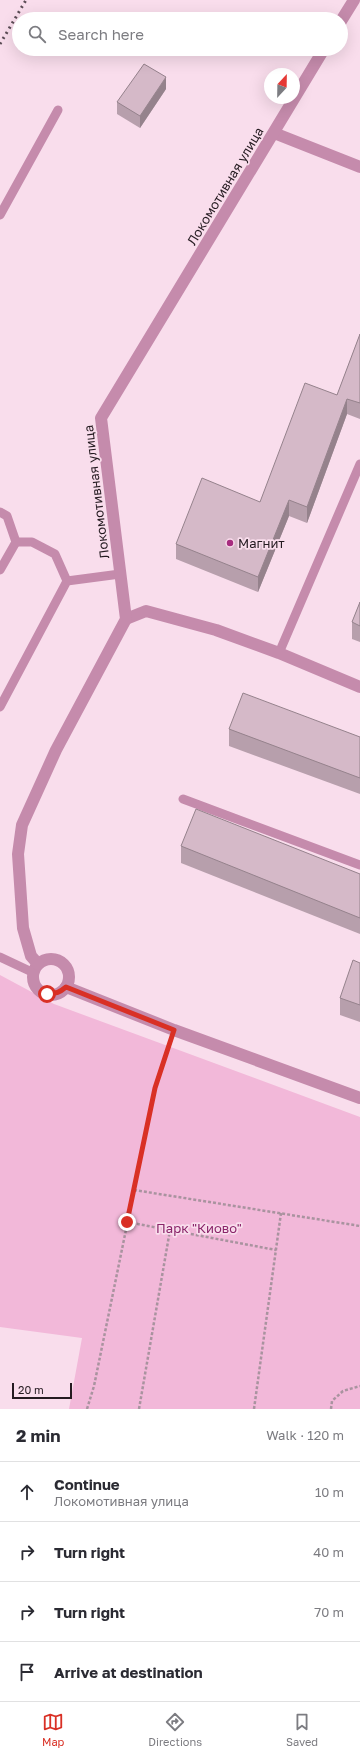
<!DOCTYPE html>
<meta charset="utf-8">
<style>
:root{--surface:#fff;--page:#f7f7f7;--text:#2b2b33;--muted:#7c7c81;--line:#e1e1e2;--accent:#d93025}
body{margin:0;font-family:"Golos Text",sans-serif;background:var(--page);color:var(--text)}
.compass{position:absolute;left:264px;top:68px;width:36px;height:36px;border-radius:50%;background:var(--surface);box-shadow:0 4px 16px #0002;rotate:22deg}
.scale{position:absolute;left:12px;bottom:10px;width:60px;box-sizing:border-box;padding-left:4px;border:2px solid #251b21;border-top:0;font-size:11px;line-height:14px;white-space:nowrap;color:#251b21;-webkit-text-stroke:3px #f9ddec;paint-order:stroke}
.stop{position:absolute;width:12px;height:12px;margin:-9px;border:3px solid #d93025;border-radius:50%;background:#fff}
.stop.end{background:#d93025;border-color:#fff;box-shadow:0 1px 4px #0008}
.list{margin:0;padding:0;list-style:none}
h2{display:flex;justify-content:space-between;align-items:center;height:52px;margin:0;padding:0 16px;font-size:17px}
h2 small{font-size:13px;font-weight:400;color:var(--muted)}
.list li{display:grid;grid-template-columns:26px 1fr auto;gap:12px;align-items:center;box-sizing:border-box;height:60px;padding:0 16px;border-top:1px solid var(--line)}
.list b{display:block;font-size:15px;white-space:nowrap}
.list p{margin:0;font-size:13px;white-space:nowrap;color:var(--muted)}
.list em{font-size:13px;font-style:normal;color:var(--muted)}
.icon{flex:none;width:22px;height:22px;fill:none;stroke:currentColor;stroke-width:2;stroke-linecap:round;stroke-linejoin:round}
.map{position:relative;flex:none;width:360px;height:1409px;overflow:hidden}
.search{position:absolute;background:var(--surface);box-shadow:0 4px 16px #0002;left:12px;right:12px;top:12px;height:44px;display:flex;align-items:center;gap:10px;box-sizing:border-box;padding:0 14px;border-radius:22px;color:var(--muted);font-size:15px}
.sheet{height:292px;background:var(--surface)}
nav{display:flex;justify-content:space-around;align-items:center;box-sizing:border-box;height:56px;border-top:1px solid var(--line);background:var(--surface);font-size:11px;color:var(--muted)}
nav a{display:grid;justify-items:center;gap:2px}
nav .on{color:var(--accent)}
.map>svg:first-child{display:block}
</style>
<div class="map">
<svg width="360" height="1409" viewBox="0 0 360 1409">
<rect width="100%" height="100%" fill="#f9ddec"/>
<!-- green -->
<polygon fill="#f2b8d9" points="0,975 54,1004 360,1117 360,1409 69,1409 82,1338 0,1327"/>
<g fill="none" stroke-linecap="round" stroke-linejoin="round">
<!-- path -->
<g stroke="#a9939f" stroke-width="2.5" stroke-dasharray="3 2" stroke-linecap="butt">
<polyline points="134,1190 360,1226"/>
<polyline points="127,1222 276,1250"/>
<polyline points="87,1409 94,1386 155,1088 169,1045"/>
<polyline points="139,1409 170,1230"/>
<polyline points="254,1409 281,1213"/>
<polyline points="331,1409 332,1401 343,1391 360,1386"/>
</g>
<!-- lane -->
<g stroke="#c58bac" stroke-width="9">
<polyline points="0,215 58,110"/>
<polyline points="0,512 7,516 16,542"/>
<polyline points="16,542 32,542 55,554 67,581"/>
<polyline points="0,570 16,542"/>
<polyline points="279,653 360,464"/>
<polyline points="0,707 67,581 120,574"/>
<polyline points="183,799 360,865"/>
<polyline points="0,957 34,973"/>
</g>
<!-- street -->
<g stroke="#c58bac" stroke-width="12">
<polyline points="341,21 354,0"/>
<polyline points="274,133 360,167"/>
<polyline points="126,619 146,611 216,630 279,653 360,687"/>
<circle cx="51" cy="977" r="18"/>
<polyline points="38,964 31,956 23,928 18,854 22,825 56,750 126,619 101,418 324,49"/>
<polyline points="66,987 174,1030 360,1098"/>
</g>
<!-- rail -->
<polyline stroke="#5b4c55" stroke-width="3" stroke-dasharray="2 4" stroke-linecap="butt" points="0,44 26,0"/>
</g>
<!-- wall -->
<g fill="#b79fac">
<polygon points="166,89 140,128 117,114 117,102"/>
<polygon points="360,334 360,419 347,414 307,523 289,516 258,592 176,559 176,544 260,502 337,395"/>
<polygon points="360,602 360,642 352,639 352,622"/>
<polygon points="229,729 360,737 360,794 229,746"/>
<polygon points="181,846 360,874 360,934 181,863"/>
<polygon points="360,963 360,1022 340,1015 340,998"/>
</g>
<!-- shaded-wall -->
<g fill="#95828c">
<polygon points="166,77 166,89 140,128 140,116"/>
<polygon points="347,399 347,414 307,523 307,507"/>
<polygon points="289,500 289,516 258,592 258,577"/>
</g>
<!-- building -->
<g fill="#d5b9c8" stroke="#95828c">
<polygon points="144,64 166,77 140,116 117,102"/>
<polygon points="360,334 360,403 347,399 307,507 289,500 258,577 176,544 202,478 260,502 305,383 337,395"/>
<polygon points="360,602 360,626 352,622"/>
<polygon points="243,693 360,737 360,778 229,729"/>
<polygon points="196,809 360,874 360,918 181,846"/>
<polygon points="353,960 360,963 360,1005 340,998"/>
</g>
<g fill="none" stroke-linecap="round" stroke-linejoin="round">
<!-- route -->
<path stroke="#d93025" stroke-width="5" d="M47,994C56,994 60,992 66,987L174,1030L155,1088L127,1222"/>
</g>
<!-- markers -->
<circle fill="#a72c7f" stroke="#f9ddec" stroke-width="1.5" cx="230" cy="543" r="4"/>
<g text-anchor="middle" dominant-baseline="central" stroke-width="3.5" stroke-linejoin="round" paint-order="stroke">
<!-- street labels -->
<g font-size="13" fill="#251b21" stroke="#f9ddec">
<text transform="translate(225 186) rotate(-59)">Локомотивная улица</text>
<text transform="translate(96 492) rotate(-97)">Локомотивная улица</text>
</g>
<!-- poi labels -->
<g font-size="13" fill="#251b21" stroke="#f9ddec" text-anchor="start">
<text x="238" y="543">Магнит</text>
</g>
<!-- park labels -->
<g font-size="13" fill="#8a256a" stroke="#f9ddec">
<text x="199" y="1228">Парк "Киово"</text>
</g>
</g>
</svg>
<svg class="compass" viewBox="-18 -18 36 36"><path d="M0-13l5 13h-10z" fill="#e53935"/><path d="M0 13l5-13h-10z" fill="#7c7c81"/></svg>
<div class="scale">20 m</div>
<div class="stop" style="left:47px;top:994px"></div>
<div class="stop end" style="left:127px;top:1222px"></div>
<div class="search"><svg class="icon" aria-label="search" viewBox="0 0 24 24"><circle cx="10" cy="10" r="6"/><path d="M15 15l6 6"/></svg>Search here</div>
</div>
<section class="sheet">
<h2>2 min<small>Walk · 120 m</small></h2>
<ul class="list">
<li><svg class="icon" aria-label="ahead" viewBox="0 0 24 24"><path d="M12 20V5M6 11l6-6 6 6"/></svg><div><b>Continue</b><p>Локомотивная улица</p></div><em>10 m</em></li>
<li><svg class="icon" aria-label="right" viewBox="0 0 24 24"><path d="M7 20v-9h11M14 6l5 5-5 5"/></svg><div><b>Turn right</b></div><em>40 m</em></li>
<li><svg class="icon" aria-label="right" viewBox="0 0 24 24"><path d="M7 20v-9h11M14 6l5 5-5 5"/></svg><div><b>Turn right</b></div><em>70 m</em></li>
<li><svg class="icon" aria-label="arrive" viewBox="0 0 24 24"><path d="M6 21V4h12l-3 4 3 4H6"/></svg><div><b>Arrive at destination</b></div></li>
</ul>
</section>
<nav>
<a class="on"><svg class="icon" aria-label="map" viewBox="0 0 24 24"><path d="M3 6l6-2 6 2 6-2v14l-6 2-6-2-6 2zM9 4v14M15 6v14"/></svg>Map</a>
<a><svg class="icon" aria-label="directions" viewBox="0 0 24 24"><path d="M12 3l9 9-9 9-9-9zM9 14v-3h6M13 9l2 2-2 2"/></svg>Directions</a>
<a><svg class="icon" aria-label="saved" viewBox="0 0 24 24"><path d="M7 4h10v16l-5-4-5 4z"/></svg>Saved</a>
</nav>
